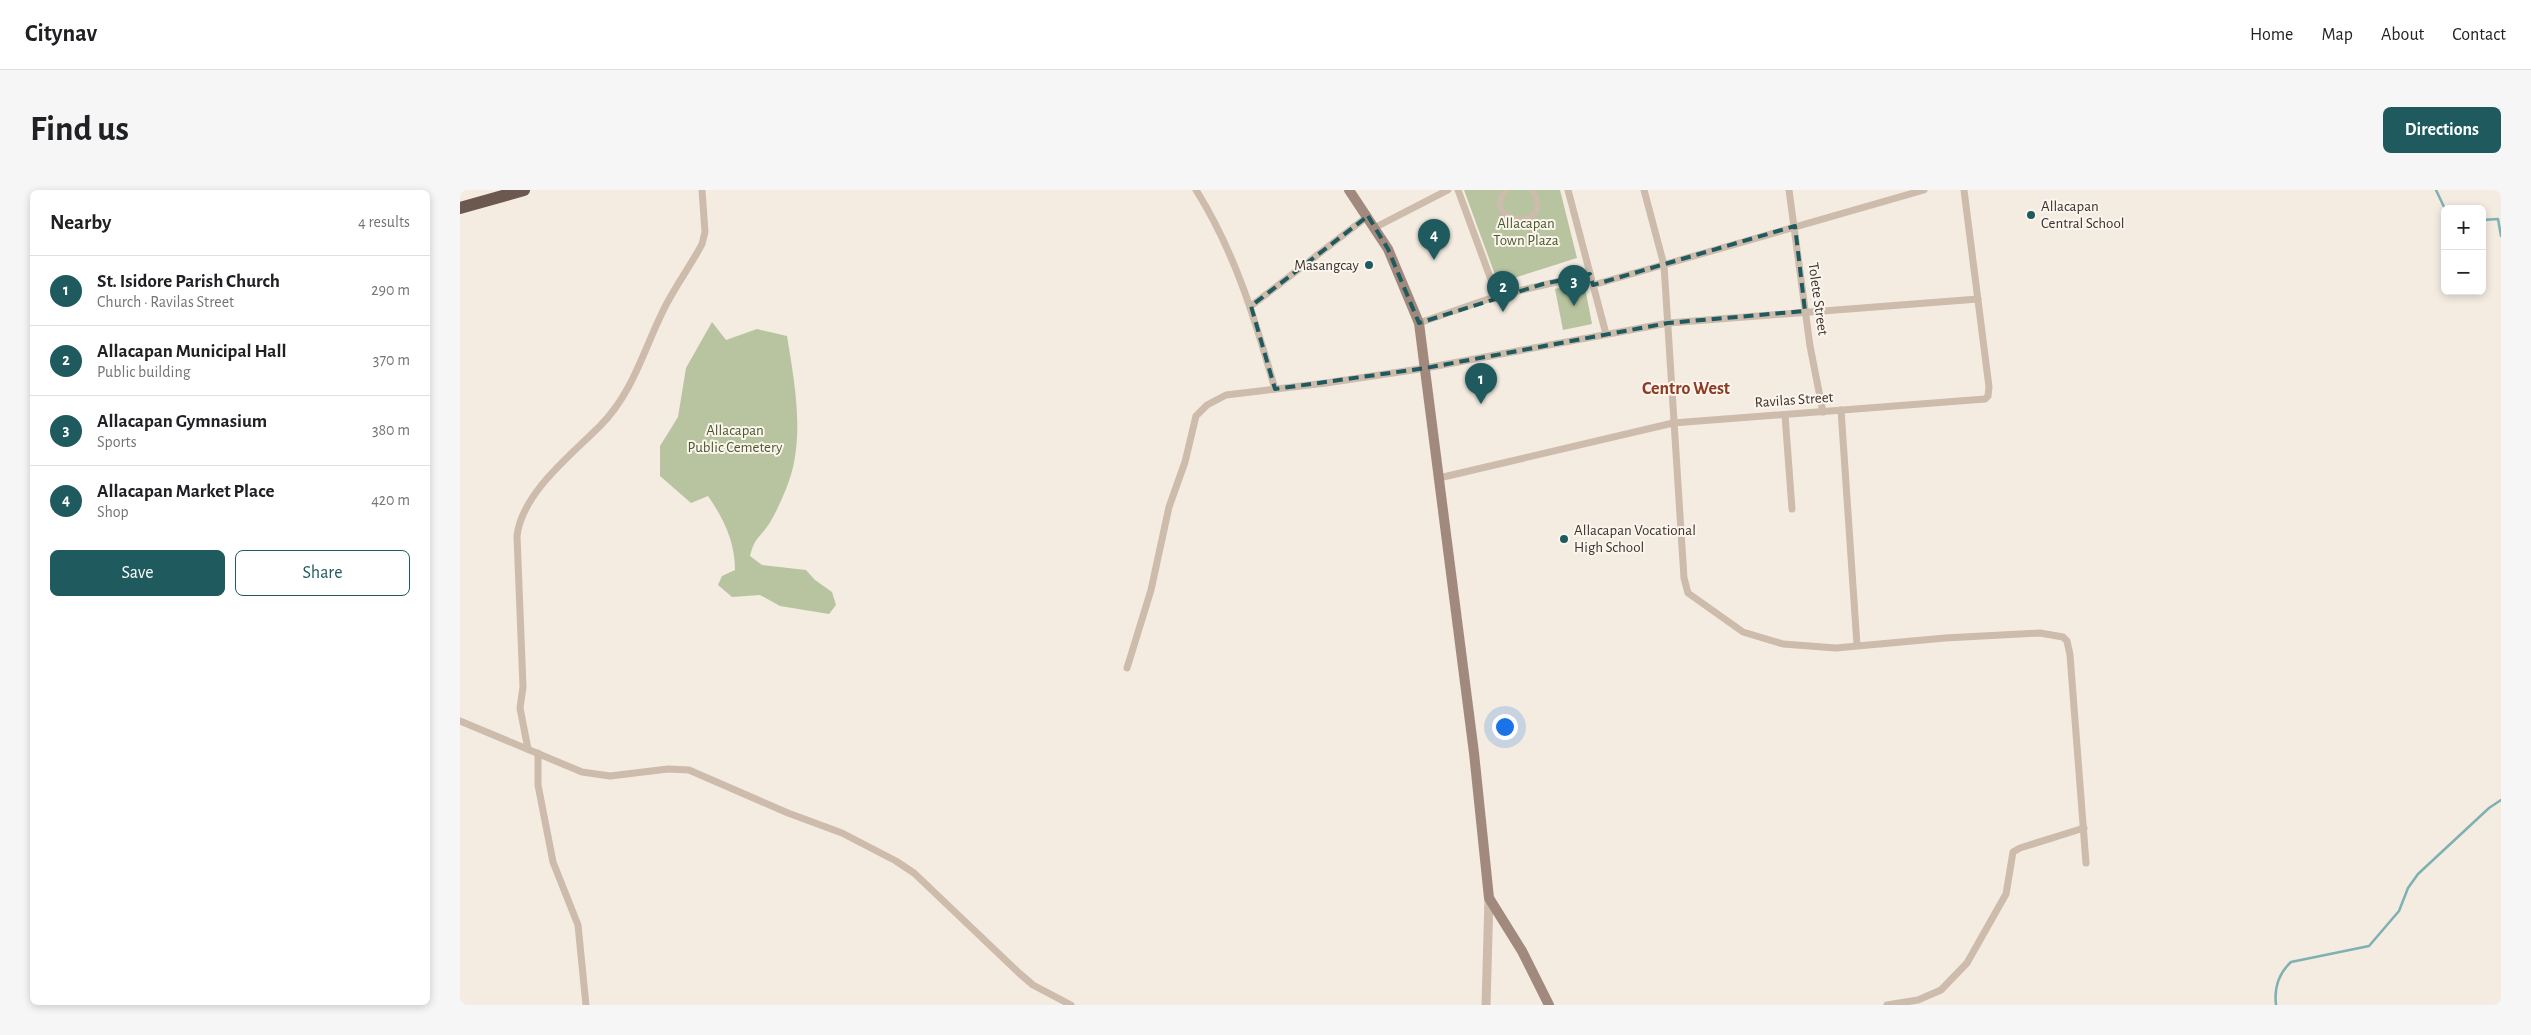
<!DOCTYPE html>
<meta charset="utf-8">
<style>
:root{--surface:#fff;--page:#f6f6f6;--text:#202124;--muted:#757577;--line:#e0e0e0;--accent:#1f5a5e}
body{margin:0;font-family:"Alegreya Sans",sans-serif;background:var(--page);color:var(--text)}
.controls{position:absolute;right:15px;top:15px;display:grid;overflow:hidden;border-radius:8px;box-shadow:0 2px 8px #0003}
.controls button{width:45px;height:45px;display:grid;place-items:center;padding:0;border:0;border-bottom:1px solid var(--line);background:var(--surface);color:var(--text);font:25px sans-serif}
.you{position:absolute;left:1044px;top:536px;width:18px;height:18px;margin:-12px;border:4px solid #fff;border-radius:50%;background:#1a73e8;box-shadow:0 0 0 8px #1a73e833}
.badge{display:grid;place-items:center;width:32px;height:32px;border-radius:50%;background:var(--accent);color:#fff;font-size:16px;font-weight:700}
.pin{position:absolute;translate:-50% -41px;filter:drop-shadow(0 1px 2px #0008)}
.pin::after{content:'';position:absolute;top:26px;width:18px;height:15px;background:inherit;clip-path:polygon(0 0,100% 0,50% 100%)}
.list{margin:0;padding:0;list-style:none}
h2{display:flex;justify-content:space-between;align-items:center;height:65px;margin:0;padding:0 20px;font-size:21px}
h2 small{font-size:16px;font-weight:400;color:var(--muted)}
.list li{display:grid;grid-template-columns:32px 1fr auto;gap:15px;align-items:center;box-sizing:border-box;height:70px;padding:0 20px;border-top:1px solid var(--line)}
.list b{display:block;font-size:19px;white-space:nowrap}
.list p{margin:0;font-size:16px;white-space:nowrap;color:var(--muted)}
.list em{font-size:16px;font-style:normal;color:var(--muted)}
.actions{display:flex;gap:10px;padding:15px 20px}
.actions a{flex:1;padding:11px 0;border:1px solid var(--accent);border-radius:8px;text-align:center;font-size:18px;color:var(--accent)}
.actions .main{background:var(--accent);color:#fff}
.map{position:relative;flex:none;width:2041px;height:815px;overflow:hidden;border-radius:8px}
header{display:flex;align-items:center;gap:30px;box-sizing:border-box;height:70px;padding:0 25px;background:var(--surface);border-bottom:1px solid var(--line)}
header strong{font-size:24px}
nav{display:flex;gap:28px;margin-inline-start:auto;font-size:18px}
.intro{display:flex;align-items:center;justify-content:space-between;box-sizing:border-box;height:120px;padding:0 30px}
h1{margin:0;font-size:35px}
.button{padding:12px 22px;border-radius:8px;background:var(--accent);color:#fff;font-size:18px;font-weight:700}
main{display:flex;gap:30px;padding:0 30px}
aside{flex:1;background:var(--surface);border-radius:8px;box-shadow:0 2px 8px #0003}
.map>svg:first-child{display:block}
</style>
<header>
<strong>Citynav</strong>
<nav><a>Home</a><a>Map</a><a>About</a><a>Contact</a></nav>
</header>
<div class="intro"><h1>Find us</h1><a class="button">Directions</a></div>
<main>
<aside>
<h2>Nearby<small>4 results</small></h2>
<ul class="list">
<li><span class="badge">1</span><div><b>St. Isidore Parish Church</b><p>Church · Ravilas Street</p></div><em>290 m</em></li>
<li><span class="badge">2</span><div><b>Allacapan Municipal Hall</b><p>Public building</p></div><em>370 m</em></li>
<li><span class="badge">3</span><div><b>Allacapan Gymnasium</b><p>Sports</p></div><em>380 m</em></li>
<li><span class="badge">4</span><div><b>Allacapan Market Place</b><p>Shop</p></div><em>420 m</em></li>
</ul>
<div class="actions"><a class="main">Save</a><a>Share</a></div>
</aside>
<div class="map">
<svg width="2041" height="815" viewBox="0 0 2041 815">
<rect width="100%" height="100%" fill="#f4ebe1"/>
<!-- green -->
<g fill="#b8c4a0">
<polygon points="1004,0 1100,0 1117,68 1038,93"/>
<polygon points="1119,89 1120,94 1124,93 1132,134 1103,140 1095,99 1102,97 1101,92"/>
<path d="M252,132L266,150L297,139L327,146C335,195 346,252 326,299C321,311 316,323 309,334C299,349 295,347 290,366L302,375L346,380L355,390L372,402L376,415L369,424L320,416L300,405L272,407L258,395L262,386L275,380C275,352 264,329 248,306L231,313L200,286V256L218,227L226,178Z"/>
</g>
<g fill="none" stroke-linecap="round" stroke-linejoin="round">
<!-- stream -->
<g stroke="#7fb0b2" stroke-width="2.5">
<polyline points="1976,0 1985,19"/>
<polyline points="2022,30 2038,29 2041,46"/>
<path d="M1816,815C1814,798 1818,784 1831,772L1909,756L1939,721L1948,698L1958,684L2029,618L2041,610"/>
</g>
<!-- pedestrian -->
<path stroke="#cdbbac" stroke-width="5.5" d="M1046,0C1017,35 1099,42 1072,0"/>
<!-- minor -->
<g stroke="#cdbbac" stroke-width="7">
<path d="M736,0C775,62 795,129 815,199"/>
<polyline points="998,0 1037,106"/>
<polyline points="1108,0 1146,144"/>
<polyline points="1184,0 1204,75 1224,388 1228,403 1283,442 1323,454 1376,458 1485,448 1580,443 1603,447 1607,451 1610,465 1626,673"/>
<polyline points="1329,0 1350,156 1363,222"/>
<polyline points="916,37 988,0"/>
<polyline points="1133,95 1464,0"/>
<polyline points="791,116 908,26"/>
<polyline points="959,133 1037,106 1130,84"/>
<polyline points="1381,220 1397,455"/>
<polyline points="1325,225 1332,319"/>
<polyline points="979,288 1213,233 1525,209 1528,206 1529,197 1504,0"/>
<polyline points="667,478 691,400 709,317 725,272 736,226 747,215 766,205 866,193 966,178 1208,133 1518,109"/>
<polyline points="0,531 122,582 150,586 208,579 229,580 328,623 382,643 436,671 454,683 559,783 573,795 611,815"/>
<path d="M68,559L60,518L63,497L57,346C62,303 111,265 140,236C172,204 183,162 202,123C213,99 230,77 242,54L245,42L242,0"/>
<polyline points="78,563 78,595 93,672 118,735 126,815"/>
<polyline points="1427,815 1458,810 1481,800 1507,773 1546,704 1553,662 1560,658 1624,638"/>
</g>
<!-- tertiary -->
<polyline stroke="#cdbbac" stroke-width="9" points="1026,815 1029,708"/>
<!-- secondary -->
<polyline stroke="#a18a7d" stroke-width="10" points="889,0 928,59 959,133 1014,563 1029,708 1062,761 1089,815"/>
<!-- trunk -->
<polyline stroke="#6c584f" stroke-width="12" points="0,18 64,0"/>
</g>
<!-- marked area -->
<path fill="none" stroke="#1f5a5e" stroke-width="4" stroke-dasharray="10 6" stroke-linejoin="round" d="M908,26L928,59L959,133L1083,94L1130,84L1133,95L1335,36L1345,121L1208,133L966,178L815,199L791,116Z"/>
<!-- markers -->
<g fill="#1f5a5e" stroke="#fbf5ee" stroke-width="2">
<circle cx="1571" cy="25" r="5"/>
<circle cx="909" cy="75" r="5"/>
<circle cx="1104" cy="349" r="5"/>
</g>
<g text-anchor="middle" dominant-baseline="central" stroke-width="4" stroke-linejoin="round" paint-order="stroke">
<!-- poi labels -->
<g font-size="15" fill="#3b302b" stroke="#fbf5ee" text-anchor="start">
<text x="1581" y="16">Allacapan<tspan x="1581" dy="17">Central School</tspan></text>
<text x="899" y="75" text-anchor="end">Masangcay</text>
<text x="1114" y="340">Allacapan Vocational<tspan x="1114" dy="17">High School</tspan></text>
</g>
<!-- park labels -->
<g font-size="15" fill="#4a5a2e" stroke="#fbf5ee">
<text x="1066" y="33">Allacapan<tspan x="1066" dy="17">Town Plaza</tspan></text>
<text x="275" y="240">Allacapan<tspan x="275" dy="17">Public Cemetery</tspan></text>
</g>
<!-- street labels -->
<g font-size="15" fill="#3b302b" stroke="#fbf5ee">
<text transform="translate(1358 109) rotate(82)">Tolete Street</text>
<text transform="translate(1334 210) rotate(-4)">Ravilas Street</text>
</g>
<!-- quarter labels -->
<g font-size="18" font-weight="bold" fill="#8c3b22" stroke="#fbf5ee">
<text x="1226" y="199">Centro West</text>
</g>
</g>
</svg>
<div class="controls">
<button>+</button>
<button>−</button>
</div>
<div class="you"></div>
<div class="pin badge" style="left:1021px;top:214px">1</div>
<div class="pin badge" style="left:1043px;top:122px">2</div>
<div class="pin badge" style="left:1114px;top:116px">3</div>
<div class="pin badge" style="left:974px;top:70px">4</div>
</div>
</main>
